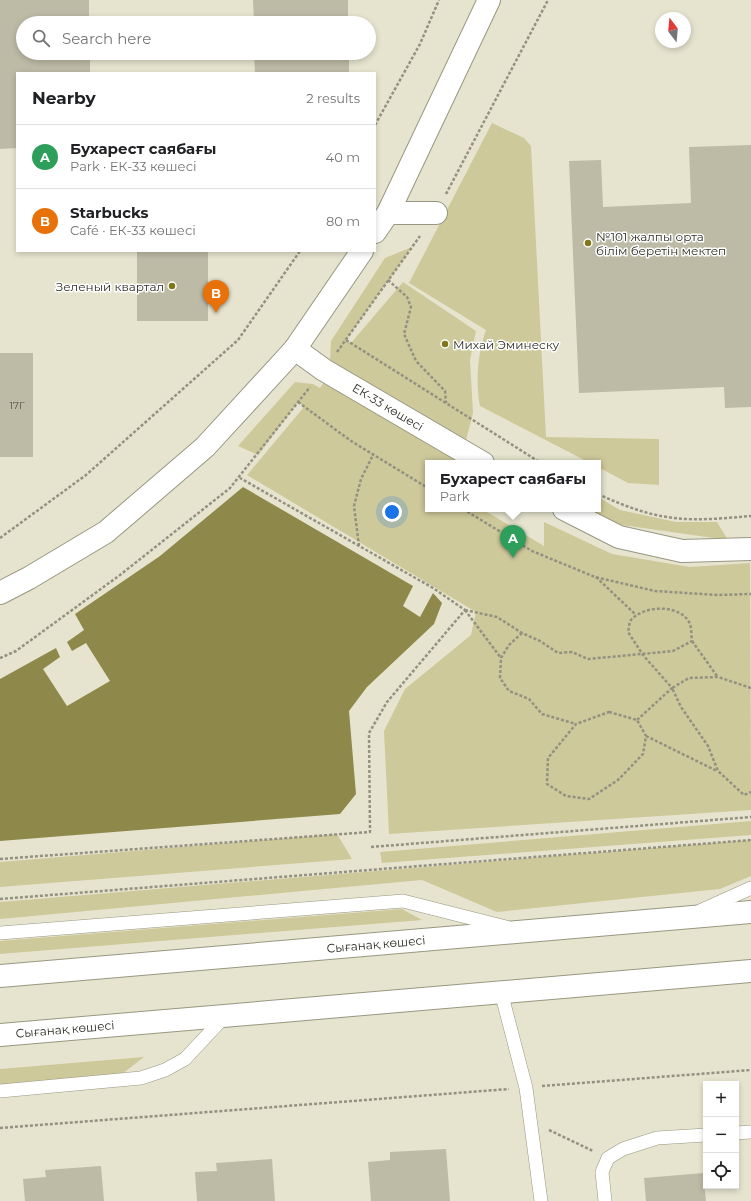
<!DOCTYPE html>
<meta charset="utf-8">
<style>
:root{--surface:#fff;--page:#f6f6f6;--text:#202124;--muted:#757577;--line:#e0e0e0;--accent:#80771b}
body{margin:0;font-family:Montserrat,sans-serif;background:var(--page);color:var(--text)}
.controls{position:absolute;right:12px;bottom:12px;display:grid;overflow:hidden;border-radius:0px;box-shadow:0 2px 6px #0003}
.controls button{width:36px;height:36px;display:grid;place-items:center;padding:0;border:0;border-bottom:1px solid var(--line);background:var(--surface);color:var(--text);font:20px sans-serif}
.compass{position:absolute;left:655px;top:12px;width:36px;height:36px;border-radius:50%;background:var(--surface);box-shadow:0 2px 6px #0003;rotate:344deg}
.you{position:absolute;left:392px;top:512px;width:14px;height:14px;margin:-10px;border:3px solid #fff;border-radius:50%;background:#1a73e8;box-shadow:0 0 0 6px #1a73e833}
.badge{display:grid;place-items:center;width:26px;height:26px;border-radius:50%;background:var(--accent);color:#fff;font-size:13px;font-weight:700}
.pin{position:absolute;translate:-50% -33px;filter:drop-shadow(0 1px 2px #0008)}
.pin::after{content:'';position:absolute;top:21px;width:14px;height:12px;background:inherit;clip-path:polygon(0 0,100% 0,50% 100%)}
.popup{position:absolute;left:425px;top:460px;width:176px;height:52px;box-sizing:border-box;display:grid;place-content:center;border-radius:0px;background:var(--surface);filter:drop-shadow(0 1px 3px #0005);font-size:13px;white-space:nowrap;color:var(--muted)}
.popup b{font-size:15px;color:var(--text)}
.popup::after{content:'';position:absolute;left:50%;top:100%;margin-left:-8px;border:8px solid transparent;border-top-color:var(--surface)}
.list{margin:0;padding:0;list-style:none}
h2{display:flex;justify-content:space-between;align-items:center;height:52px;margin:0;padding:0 16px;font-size:17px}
h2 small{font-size:13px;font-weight:400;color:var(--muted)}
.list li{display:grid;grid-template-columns:26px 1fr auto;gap:12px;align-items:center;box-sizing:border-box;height:64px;padding:0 16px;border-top:1px solid var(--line)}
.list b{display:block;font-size:15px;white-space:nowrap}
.list p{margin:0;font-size:13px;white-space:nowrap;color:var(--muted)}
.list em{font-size:13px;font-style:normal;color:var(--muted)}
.icon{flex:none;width:22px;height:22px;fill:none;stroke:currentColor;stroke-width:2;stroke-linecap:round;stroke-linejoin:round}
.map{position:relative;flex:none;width:751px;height:1201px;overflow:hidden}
.search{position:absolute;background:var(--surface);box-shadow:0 2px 6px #0003;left:16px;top:16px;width:360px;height:44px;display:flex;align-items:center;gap:10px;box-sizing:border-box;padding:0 14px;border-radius:22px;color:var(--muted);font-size:15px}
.panel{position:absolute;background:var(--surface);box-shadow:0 2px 6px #0003;left:16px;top:72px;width:360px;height:180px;border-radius:0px}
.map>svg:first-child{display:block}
</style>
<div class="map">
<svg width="751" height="1201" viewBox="0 0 751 1201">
<rect width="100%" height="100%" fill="#e6e4ce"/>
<!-- green -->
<g fill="#cec99a">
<path d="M492,123L524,138L531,146L546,437L659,439V485L628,483L598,467V463H590L480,406C475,382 478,353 486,330L409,283Z"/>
<polygon points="412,247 346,340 351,343 403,282 476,331 470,360 473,413 460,463 428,463 428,509 482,509 544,546 544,522 612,554 690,567 750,563 751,810 389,834 384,731 405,689 471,635 476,612 247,475 304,407 298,402 258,455 238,446 295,382 313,384 320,388 336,365 330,362 331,341 385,258"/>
<polygon points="598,497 620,510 676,522 717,522 728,540 622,525 586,509 598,509"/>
<polygon points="751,821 751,835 382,863 380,852"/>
<polygon points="337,834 352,859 0,887 0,862"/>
<polygon points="751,840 751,876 720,889 497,912 422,880 0,919 0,902"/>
<polygon points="402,909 422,920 0,954 0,941"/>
<polygon points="144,1057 122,1074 0,1085 0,1069"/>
</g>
<!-- water -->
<polygon fill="#8e884a" points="243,487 413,586 403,606 420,617 433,593 442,603 434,624 367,687 349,711 356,794 340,814 0,841 0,679 56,648 60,657 43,669 67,706 110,681 86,643 72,651 67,642 84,630 75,614 160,556"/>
<!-- building -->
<g fill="#bdbba6">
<polygon points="0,0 89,0 89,23 23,23 23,53 90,53 90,73 17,73 17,148 0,149"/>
<polygon points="253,0 348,0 348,23 254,23"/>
<polygon points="254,53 349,53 349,73 255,73"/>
<polygon points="751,145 751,407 725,408 724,387 579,393 569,161 601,160 603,207 691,203 689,147"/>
<rect x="137" y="251" width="71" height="70"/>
<rect x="0" y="353" width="33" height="104"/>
<polygon points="446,1149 450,1201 371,1201 368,1162 390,1160 390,1152"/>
<polygon points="272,1159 275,1201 197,1201 195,1172 217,1171 216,1163"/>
<polygon points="101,1166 104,1201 25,1201 23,1179 46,1177 45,1170"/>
<polygon points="703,1173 706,1201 646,1201 644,1178"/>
</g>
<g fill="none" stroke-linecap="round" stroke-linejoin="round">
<!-- service casing -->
<g stroke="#989782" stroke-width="14">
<g id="service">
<polyline points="700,911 751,888"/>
<polyline points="0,933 403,901 506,927"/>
<polyline points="501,992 526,1088 541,1201"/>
<polyline points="0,1091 141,1078 165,1070 185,1059 226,1015"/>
<polyline points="736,1133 751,1132"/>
<polyline points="605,1201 602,1172 608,1158 623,1149 657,1138 706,1135"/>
</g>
</g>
<!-- minor casing -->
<g stroke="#989782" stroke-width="24">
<g id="minor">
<polyline points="388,213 489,0"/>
<polyline points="375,232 388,213 436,213"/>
<polyline points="295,349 324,370 483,463"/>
<polyline points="564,509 619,537 682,551 751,549"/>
<polyline points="0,593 29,578 106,532 205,447 295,349 362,251"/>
</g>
</g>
<!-- secondary casing -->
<g stroke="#989782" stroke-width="24">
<g id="secondary">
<polyline points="0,976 751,912"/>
<polyline points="0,1035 751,971"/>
</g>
</g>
<!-- path -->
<g stroke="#939181" stroke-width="2.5" stroke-dasharray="3 2" stroke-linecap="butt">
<polyline points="375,125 420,44 439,0"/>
<polyline points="446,194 548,0"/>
<polyline points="388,280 407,297 411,307 404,334 416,361 445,391 446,403"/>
<polyline points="346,340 541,463"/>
<polyline points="337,352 420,236"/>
<polyline points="298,402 351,441 428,488"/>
<path d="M598,494C622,505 647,515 674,518C699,521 726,518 751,516"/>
<polyline points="463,509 532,551 595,577 655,591 717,595 751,594"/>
<polyline points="0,538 86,475 238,340 300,251"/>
<polyline points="359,546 354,506 361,479 373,455"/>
<polyline points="596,577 636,615"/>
<path d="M465,610L497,617L522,633L540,641L558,653L572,652L588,659L673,651L692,641C691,636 692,627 689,622C679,604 644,605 631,620C629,623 629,628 628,632L643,655L672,688L637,720"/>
<polyline points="465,610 501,658"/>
<polyline points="522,633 509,645 501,658 500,678 509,691 529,699 542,714 576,724"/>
<polyline points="692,641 717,676"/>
<polyline points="0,658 16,651 120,575 230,488 310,387"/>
<polyline points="751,688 718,677 689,678 672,688 681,707 708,746 718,771 744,795 751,792"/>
<polygon points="609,712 637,720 646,736 643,754 618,780 589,799 566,796 547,784 548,758 576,724"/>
<polyline points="646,736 717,771"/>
<polyline points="371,847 751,817"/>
<polyline points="0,859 370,832 369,733 387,702 465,610 433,588 240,478"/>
<polyline points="0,899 751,840"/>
<polyline points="542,1086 751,1070"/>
<polyline points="0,1128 509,1089"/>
<polyline points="549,1130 593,1151"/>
</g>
<!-- service -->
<use href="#service" stroke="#fff" stroke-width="13"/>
<!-- minor -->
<use href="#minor" stroke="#fff" stroke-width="22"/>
<!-- secondary -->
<use href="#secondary" stroke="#fff" stroke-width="22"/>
</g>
<!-- markers -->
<g fill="#80771b" stroke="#fff" stroke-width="1.5">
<circle cx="588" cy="243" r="4"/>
<circle cx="172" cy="286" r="4"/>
<circle cx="445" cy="344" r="4"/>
</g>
<g text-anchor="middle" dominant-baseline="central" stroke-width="3" stroke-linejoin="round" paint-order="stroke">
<!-- number labels -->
<g font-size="10" fill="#515044">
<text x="17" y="405">17Г</text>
</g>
<!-- poi labels -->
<g font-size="12" fill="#2d2c24" stroke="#fff" text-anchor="start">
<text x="596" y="236">№101 жалпы орта<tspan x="596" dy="14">білім беретін мектеп</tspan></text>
<text x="164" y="286" text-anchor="end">Зеленый квартал</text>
<text x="453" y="344">Михай Эминеску</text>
</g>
<!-- street labels -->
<g font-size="12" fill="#2d2c24" stroke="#fff">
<text transform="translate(388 407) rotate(31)">ЕК-33 көшесі</text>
<text transform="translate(376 944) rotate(-5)">Сығанақ көшесі</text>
<text transform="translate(65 1029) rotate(-5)">Сығанақ көшесі</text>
</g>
</g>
</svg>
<div class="controls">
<button>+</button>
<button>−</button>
<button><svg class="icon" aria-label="locate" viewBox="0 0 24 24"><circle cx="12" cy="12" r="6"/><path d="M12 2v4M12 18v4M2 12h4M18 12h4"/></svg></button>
</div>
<svg class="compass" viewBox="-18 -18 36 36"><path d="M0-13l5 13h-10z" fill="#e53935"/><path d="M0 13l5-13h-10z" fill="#757577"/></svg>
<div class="you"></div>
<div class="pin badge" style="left:513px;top:558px;background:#2e9e5b">A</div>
<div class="popup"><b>Бухарест саябағы</b>Park</div>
<div class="pin badge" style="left:216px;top:313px;background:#e8710a">B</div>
<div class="search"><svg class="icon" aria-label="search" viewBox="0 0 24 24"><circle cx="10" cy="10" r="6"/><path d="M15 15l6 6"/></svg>Search here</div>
<section class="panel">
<h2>Nearby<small>2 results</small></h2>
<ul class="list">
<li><span class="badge" style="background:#2e9e5b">A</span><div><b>Бухарест саябағы</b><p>Park · ЕК-33 көшесі</p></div><em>40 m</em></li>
<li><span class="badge" style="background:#e8710a">B</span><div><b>Starbucks</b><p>Café · ЕК-33 көшесі</p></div><em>80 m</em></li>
</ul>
</section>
</div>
